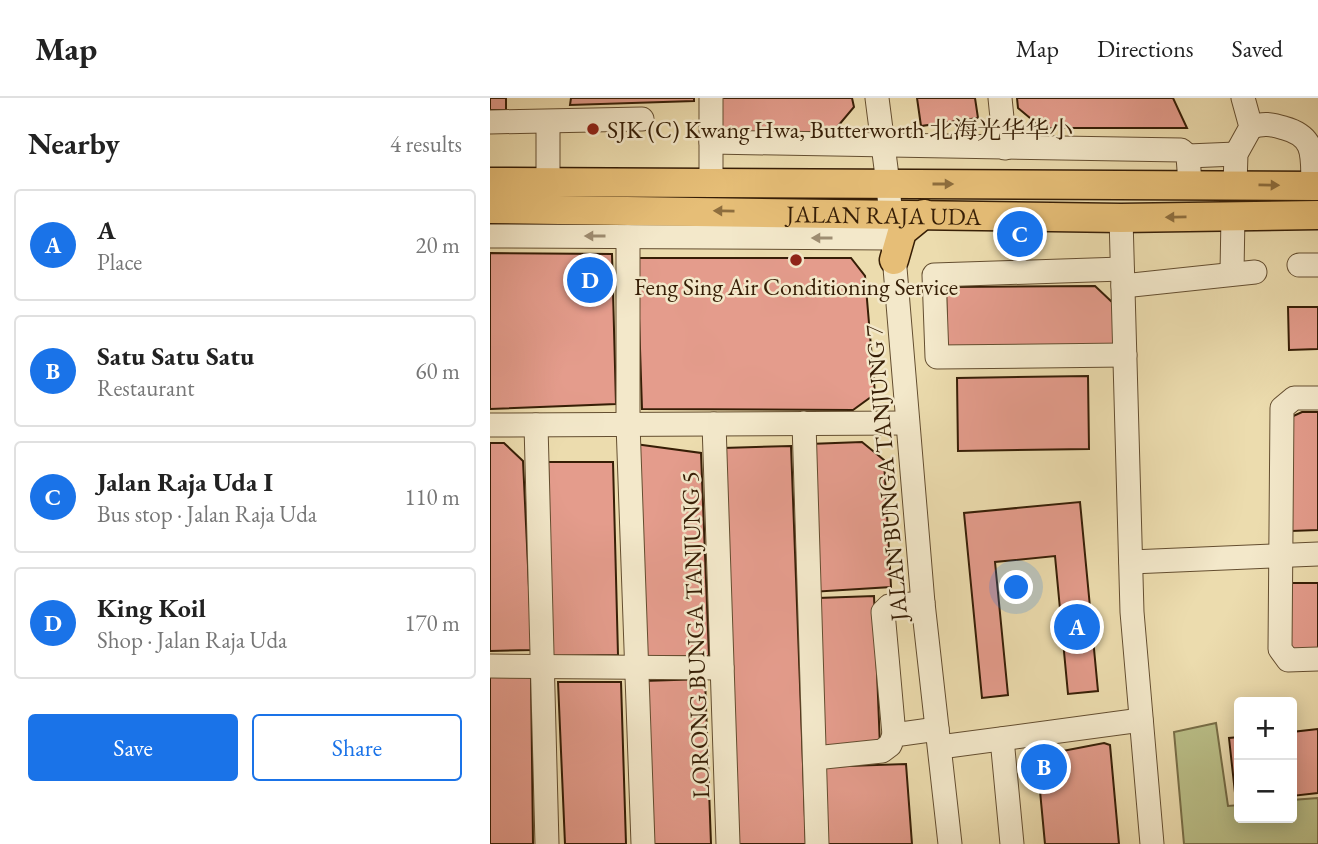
<!DOCTYPE html>
<meta charset="utf-8">
<style>
:root{--surface:#fff;--page:#f6f6f6;--text:#222;--muted:#767676;--line:#e0e0e0;--accent:#1a73e8}
body{margin:0;font-family:"EB Garamond","Noto Serif SC",serif;background:var(--page);color:var(--text)}
.controls{position:absolute;right:21px;bottom:21px;display:grid;overflow:hidden;border-radius:7px;box-shadow:0 4px 18px #0003}
.controls button{width:63px;height:63px;display:grid;place-items:center;padding:0;border:0;border-bottom:2px solid var(--line);background:var(--surface);color:var(--text);font:35px sans-serif}
.you{position:absolute;left:527px;top:490px;width:24px;height:24px;margin:-18px;border:5px solid #fff;border-radius:50%;background:#1a73e8;box-shadow:0 0 0 10px #1a73e833}
.badge{display:grid;place-items:center;width:46px;height:46px;border-radius:50%;background:var(--accent);color:#fff;font-size:23px;font-weight:700}
.pin{position:absolute;translate:-50% -50%;border:4px solid #fff;box-shadow:0 2px 7px #0006}
.list{margin:0;padding:0;list-style:none}
h2{display:flex;justify-content:space-between;align-items:center;height:91px;margin:0;padding:0 28px;font-size:30px}
h2 small{font-size:23px;font-weight:400;color:var(--muted)}
.list li{display:grid;grid-template-columns:46px 1fr auto;gap:21px;align-items:center;box-sizing:border-box;height:112px;margin:0 14px 14px;padding:0 14px;border:2px solid var(--line);border-radius:7px}
.list b{display:block;font-size:26px;white-space:nowrap}
.list p{margin:0;font-size:23px;white-space:nowrap;color:var(--muted)}
.list em{font-size:23px;font-style:normal;color:var(--muted)}
.actions{display:flex;gap:14px;padding:21px 28px}
.actions a{flex:1;padding:16px 0;border:2px solid var(--accent);border-radius:7px;text-align:center;font-size:24px;color:var(--accent)}
.actions .main{background:var(--accent);color:#fff}
.map{position:relative;flex:none;width:828px;height:746px;overflow:hidden}
header{display:flex;align-items:center;gap:42px;box-sizing:border-box;height:98px;padding:0 35px;background:var(--surface);border-bottom:2px solid var(--line)}
header strong{font-size:33px}
nav{display:flex;gap:38px;margin-inline-start:auto;font-size:24px}
main{display:flex}
aside{flex:1;background:var(--surface)}
.map>svg:first-child{display:block}
</style>
<header>
<strong>Map</strong>
<nav><a>Map</a><a>Directions</a><a>Saved</a></nav>
</header>
<main>
<aside>
<h2>Nearby<small>4 results</small></h2>
<ul class="list">
<li><span class="badge">A</span><div><b>A</b><p>Place</p></div><em>20 m</em></li>
<li><span class="badge">B</span><div><b>Satu Satu Satu</b><p>Restaurant</p></div><em>60 m</em></li>
<li><span class="badge">C</span><div><b>Jalan Raja Uda I</b><p>Bus stop · Jalan Raja Uda</p></div><em>110 m</em></li>
<li><span class="badge">D</span><div><b>King Koil</b><p>Shop · Jalan Raja Uda</p></div><em>170 m</em></li>
</ul>
<div class="actions"><a class="main">Save</a><a>Share</a></div>
</aside>
<div class="map">
<svg width="828" height="746" viewBox="0 0 828 746">
<rect width="100%" height="100%" fill="#ecdcae"/>
<filter id="stains"><feTurbulence type="fractalNoise" baseFrequency=".00286" numOctaves="4"/><feColorMatrix values="0 0 0 0 .2 0 0 0 0 .09 0 0 0 0 .02 0 0 0 .5 -.17"/></filter>
<radialGradient id="worn" r=".72"><stop offset=".6" stop-color="#630" stop-opacity="0"/><stop offset="1" stop-color="#630" stop-opacity=".3"/></radialGradient>
<!-- green -->
<polygon fill="#babf88" stroke="#786e47" stroke-width="2" points="726,625 738,708 749,707 749,720 802,720 802,702 828,700 828,746 694,746 684,634"/>
<!-- building -->
<g fill="#e49c8c" stroke="#361e06" stroke-width="2">
<rect x="0" y="0" width="16" height="12"/>
<polygon points="81,0 204,0 204,3 80,7"/>
<polygon points="228,0 362,0 364,9 343,34 228,34"/>
<polygon points="427,0 485,0 488,20 431,28"/>
<polygon points="527,0 683,0 697,30 552,30 528,10"/>
<polygon points="0,155 122,156 126,306 0,311"/>
<polygon points="147,160 361,160 375,178 385,296 363,312 152,311"/>
<polygon points="605,188 623,205 624,249 457,251 456,189"/>
<polygon points="798,209 828,209 828,251 799,252"/>
<polygon points="598,278 599,351 468,353 467,280"/>
<polygon points="812,314 828,314 828,432 801,433 799,320"/>
<polygon points="372,344 394,362 401,489 321,494 319,346"/>
<polygon points="0,345 14,345 33,363 42,552 0,553"/>
<polygon points="145,346 211,355 219,558 153,559"/>
<polygon points="301,348 316,746 242,746 233,350"/>
<polygon points="58,364 123,364 128,557 62,558"/>
<polygon points="590,404 608,593 578,596 565,458 505,464 518,597 492,600 474,415"/>
<polygon points="797,485 828,485 828,553 799,554"/>
<polygon points="384,498 390,649 332,654 328,500"/>
<polygon points="0,574 41,574 43,746 0,746"/>
<polygon points="215,581 221,746 157,746 153,583"/>
<polygon points="68,584 131,584 136,746 75,746"/>
<polygon points="828,631 828,695 802,698 802,634"/>
<polygon points="749,639 749,703 746,704 739,640"/>
<polygon points="614,645 620,647 629,746 555,746 547,661 552,657"/>
<polygon points="416,666 422,746 331,746 328,669"/>
</g>
<g fill="none" stroke-linecap="round" stroke-linejoin="round">
<!-- minor casing -->
<g stroke="#644e30" stroke-width="25">
<g id="minor">
<polyline points="221,0 221,84"/>
<polyline points="387,0 398,86 433,505 460,746"/>
<polyline points="510,0 515,50"/>
<polyline points="0,24 152,21"/>
<path d="M761,29C774,25 781,26 794,30C827,39 822,59 823,88"/>
<polyline points="221,44 691,52 698,58 700,86"/>
<polyline points="698,58 746,56"/>
<polyline points="58,84 58,25"/>
<polyline points="745,87 746,56 761,29 753,0"/>
<polyline points="631,120 642,514 662,746"/>
<polyline points="0,138 401,140"/>
<polyline points="138,139 138,326 153,746"/>
<polyline points="809,167 828,167"/>
<polyline points="632,171 444,177 447,259 635,257"/>
<polyline points="742,174 743,118"/>
<polyline points="633,188 765,174"/>
<polyline points="828,300 804,300 792,310 790,551 798,562 828,561"/>
<polyline points="314,325 327,746"/>
<polyline points="224,326 238,746"/>
<polyline points="0,327 417,325"/>
<polyline points="46,327 57,746"/>
<polyline points="641,464 828,456"/>
<polyline points="0,568 232,570"/>
<polyline points="404,637 393,514 399,508 433,505"/>
<polyline points="512,641 522,746"/>
<polyline points="450,649 651,622"/>
<polyline points="325,660 392,653 400,647 404,637 447,631"/>
</g>
</g>
<!-- major casing -->
<g stroke="#361e06" stroke-width="31">
<g id="major">
<polyline points="0,84 828,88"/>
<path id="s1" d="M0,111L631,120L828,117"/>
<polyline points="404,162 412,134 434,116"/>
</g>
</g>
<!-- minor -->
<use href="#minor" stroke="#f3e8ca" stroke-width="23"/>
<!-- major -->
<use href="#major" stroke="#e6be77" stroke-width="28"/>
</g>
<!-- one-way arrows -->
<defs><path id="oneway-solid" d="M-6-.8H1V-3.2L6.5 0L1 3.2V.8H-6Z" transform="scale(1.75)"/></defs>
<g fill="#8e6e3e">
<use href="#oneway-solid" transform="translate(453 86)"/>
<use href="#oneway-solid" transform="translate(779 87) rotate(1)"/>
<use href="#oneway-solid" transform="translate(234 113) rotate(-179)"/>
<use href="#oneway-solid" transform="translate(686 119) rotate(179)"/>
</g>
<g fill="#9e8d72">
<use href="#oneway-solid" transform="translate(105 138) rotate(-180)"/>
<use href="#oneway-solid" transform="translate(332 140) rotate(-180)"/>
</g>
<!-- markers -->
<g fill="#8f2418" stroke="#f3e8ca" stroke-width="2.5">
<circle cx="103" cy="31" r="7"/>
<circle cx="306" cy="162" r="7"/>
</g>
<g text-anchor="middle" dominant-baseline="central" stroke-width="5" stroke-linejoin="round" paint-order="stroke">
<!-- poi labels -->
<g font-size="24" fill="#361e06" stroke="#f3e8ca" text-anchor="start">
<text x="117" y="31">SJK (C) Kwang Hwa, Butterworth 北海光华华小</text>
<text x="306" y="188" text-anchor="middle">Feng Sing Air Conditioning Service</text>
</g>
<!-- street labels -->
<g font-size="24" fill="#361e06" stroke="#f3e8ca">
<text stroke="none"><textPath href="#s1" startOffset="394">JALAN RAJA UDA</textPath></text>
<text transform="translate(396 375) rotate(-95)">JALAN BUNGA TANJUNG 7</text>
<text transform="translate(205 537) rotate(-92)">LORONG BUNGA TANJUNG 5</text>
</g>
</g>
<rect width="100%" height="100%" filter="url(#stains)"/>
<rect width="100%" height="100%" fill="url(#worn)"/>
</svg>
<div class="controls">
<button>+</button>
<button>−</button>
</div>
<div class="you"></div>
<div class="pin badge" style="left:587px;top:529px">A</div>
<div class="pin badge" style="left:554px;top:669px">B</div>
<div class="pin badge" style="left:530px;top:136px">C</div>
<div class="pin badge" style="left:100px;top:182px">D</div>
</div>
</main>
